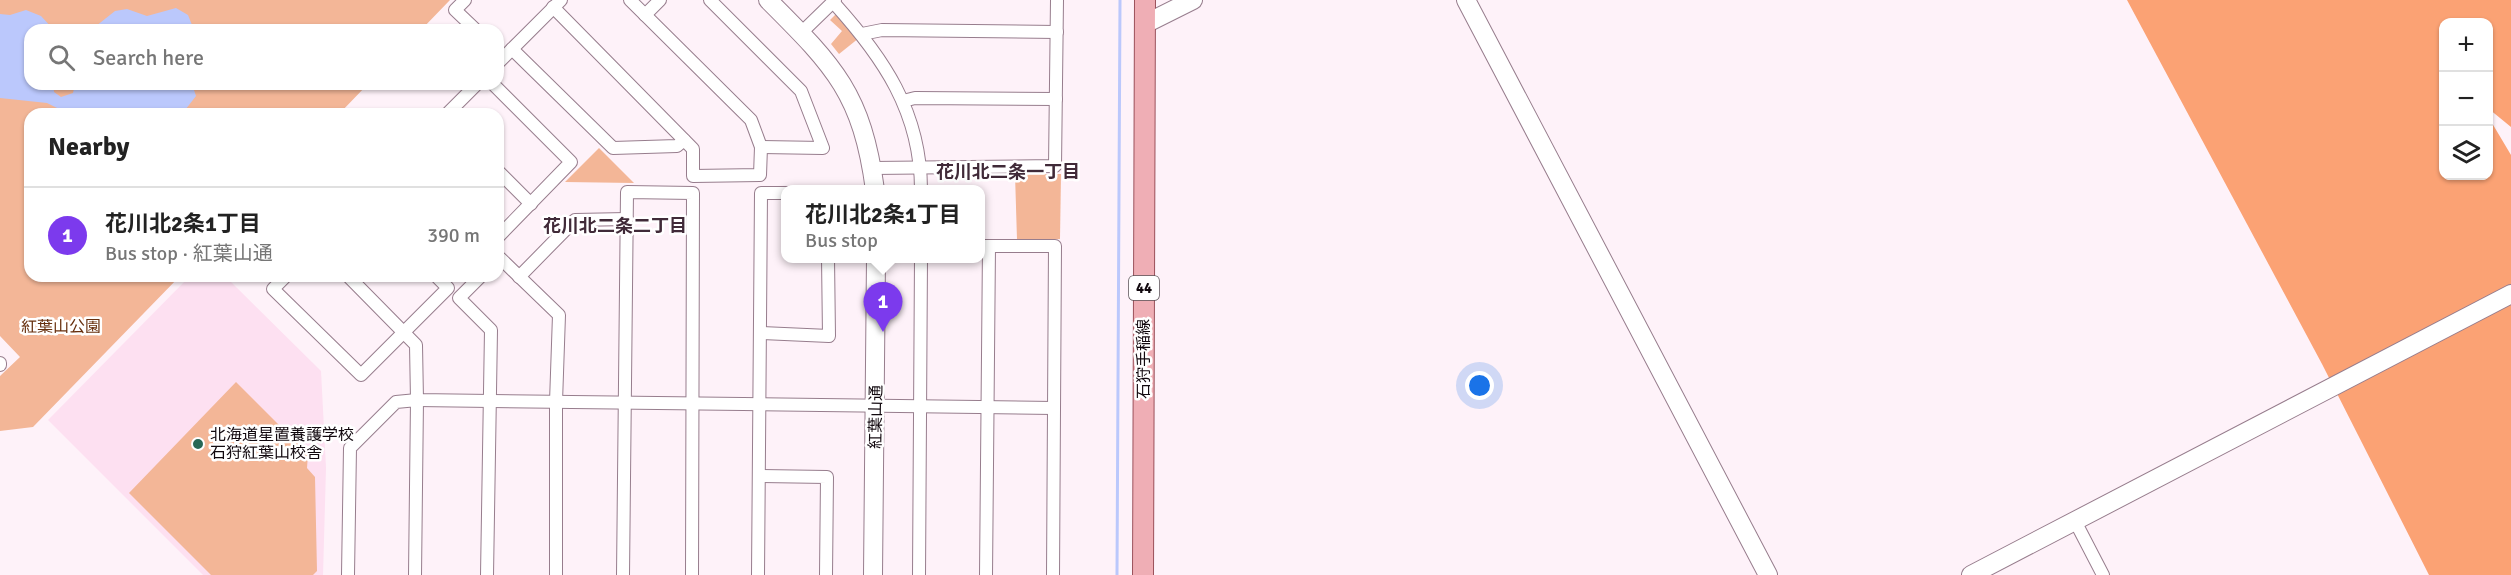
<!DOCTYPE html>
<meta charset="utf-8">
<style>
:root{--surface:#fff;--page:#f2f2f2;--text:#222;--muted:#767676;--line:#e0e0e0;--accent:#7c3aed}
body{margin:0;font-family:Signika,"Noto Sans JP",sans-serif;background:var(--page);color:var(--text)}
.controls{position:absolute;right:18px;top:18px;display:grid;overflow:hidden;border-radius:12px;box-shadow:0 2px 4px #0004}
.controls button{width:54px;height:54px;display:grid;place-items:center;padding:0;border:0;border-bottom:2px solid var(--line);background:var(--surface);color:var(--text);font:30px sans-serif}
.you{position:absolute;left:1480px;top:386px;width:21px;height:21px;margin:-15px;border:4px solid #fff;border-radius:50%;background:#1a73e8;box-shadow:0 0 0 9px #1a73e833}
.badge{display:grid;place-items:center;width:39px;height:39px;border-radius:50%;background:var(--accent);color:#fff;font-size:20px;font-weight:700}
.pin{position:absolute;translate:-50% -50px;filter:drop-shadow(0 2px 3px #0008)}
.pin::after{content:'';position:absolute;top:32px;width:21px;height:18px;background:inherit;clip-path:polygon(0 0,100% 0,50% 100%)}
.popup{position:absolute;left:781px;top:185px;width:204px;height:78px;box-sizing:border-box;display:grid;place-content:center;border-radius:12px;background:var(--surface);filter:drop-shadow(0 2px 4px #0005);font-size:20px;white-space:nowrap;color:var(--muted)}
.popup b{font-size:22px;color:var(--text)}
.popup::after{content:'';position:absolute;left:50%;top:100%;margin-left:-12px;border:12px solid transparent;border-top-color:var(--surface)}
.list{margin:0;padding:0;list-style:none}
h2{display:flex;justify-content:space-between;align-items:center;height:78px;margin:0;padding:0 24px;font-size:26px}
h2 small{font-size:20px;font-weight:400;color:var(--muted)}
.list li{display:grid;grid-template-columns:39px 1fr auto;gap:18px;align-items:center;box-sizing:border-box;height:96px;padding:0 24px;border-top:2px solid var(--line)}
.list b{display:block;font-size:22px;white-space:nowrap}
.list p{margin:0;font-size:20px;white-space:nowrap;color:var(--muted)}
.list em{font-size:20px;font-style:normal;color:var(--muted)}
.icon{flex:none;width:33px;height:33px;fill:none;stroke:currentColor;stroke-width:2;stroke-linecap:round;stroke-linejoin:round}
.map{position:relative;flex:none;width:2511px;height:575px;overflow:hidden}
.search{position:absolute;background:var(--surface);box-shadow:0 2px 4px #0004;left:24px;top:24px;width:480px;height:66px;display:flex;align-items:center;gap:15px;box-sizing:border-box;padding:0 21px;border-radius:18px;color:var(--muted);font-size:22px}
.panel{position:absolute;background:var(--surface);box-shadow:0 2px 4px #0004;left:24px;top:108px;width:480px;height:174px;border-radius:18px}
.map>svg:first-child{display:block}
</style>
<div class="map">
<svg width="2511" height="575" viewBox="0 0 2511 575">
<rect width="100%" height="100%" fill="#fef2f9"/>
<!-- built -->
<polygon fill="#fde0f1" points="190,276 225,276 321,371 326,468 323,575 203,575 48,420"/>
<!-- green -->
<g fill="#f3b697">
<polygon points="0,0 450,0 421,30 30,30 30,84 368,84 339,114 30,114 30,276 180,276 33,427 0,431 0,376 20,357 0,336"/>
<polygon points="835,15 839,15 859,38 839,54 831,44 842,31 830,20"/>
<polygon points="599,148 634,183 565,182"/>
<polygon points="1015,174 1061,174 1060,239 1017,240"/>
<polygon points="236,382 308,454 307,468 315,477 317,571 313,575 211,575 129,493"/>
</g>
<!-- forest -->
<polygon fill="#fba274" points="2127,0 2511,0 2511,127 2489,109 2488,22 2444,22 2444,176 2488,176 2489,118 2511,155 2511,575 2429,575 2322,364"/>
<!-- water -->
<g fill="#bbc8fc">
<polygon points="176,8 188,15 194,30 91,30 115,11 127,9 147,16"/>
<polygon points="26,10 41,16 54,30 30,30 30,84 53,84 54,92 61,97 73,93 75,84 183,84 193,87 196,96 182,114 69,114 47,103 0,98 0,14 10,15"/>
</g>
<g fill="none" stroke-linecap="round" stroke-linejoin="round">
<!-- stream -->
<polyline stroke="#bbc8fc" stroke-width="3" points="1117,575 1120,0"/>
<!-- street casing -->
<g stroke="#977d8d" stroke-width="14">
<g id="street">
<polyline points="465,0 455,10 476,30"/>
<polyline points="710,0 801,91 823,148 761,147"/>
<path d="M833,2C883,57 921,112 921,190"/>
<polyline points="553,7 693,149 693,176 760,175 761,147 751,120 630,0"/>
<polyline points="645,15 660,0"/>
<polyline points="801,33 835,0"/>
<polyline points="862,34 882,30 1057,32"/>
<polyline points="512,49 613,148 677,146 684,140"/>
<polyline points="498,63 561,0"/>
<polyline points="493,84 571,162 498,237"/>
<polyline points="903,101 915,98 1056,99"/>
<polyline points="447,114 477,84"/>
<polyline points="872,168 1055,166 1057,0"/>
<polyline points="498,171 531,204"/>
<polyline points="980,246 1055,246 1053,575"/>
<polyline points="498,259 500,258 559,315 556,402 556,575"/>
<polyline points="286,276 273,289 361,375 448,288 436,276"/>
<polyline points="348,276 416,345 417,400 1054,408"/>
<polyline points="481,276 459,298 491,330 487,575"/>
<polyline points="519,277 575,220 627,219"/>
<polyline points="760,333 829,336 828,258"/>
<polyline points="0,363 0,365"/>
<polyline points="759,476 827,477 826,575"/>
<polyline points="2075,521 2103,575"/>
<polyline points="348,575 350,448 396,402 417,400 415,575"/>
<polyline points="623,575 627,192 693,193 692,575"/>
<polyline points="758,575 761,193 786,193"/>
<polyline points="919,575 921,258"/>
<polyline points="986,575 989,246"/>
</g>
</g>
<!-- secondary casing -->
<g stroke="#977d8d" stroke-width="20">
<g id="secondary">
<path d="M768,0C834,66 862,93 875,190"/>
<polyline points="1466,0 1768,575"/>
<polyline points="1145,24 1193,0"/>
<polyline points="873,575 876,258"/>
<polyline points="1971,575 2511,294"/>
</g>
</g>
<!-- primary casing -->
<g stroke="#9b515b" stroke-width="22">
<polyline id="primary" points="1143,575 1145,0"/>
</g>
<!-- street -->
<use href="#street" stroke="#fff" stroke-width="12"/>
<!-- secondary -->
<use href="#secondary" stroke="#fff" stroke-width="18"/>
<!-- primary -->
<use href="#primary" stroke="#efaeb5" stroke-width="20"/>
</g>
<!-- markers -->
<circle fill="#276856" stroke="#fff" stroke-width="2" cx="198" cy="444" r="6"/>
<g text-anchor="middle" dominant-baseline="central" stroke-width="5" stroke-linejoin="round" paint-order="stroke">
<!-- shield labels -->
<rect fill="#fff" stroke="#585256" stroke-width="1.5" x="1129" y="276" width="30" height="24" rx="4.5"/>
<g font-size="15" font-weight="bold" fill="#11080e">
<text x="1144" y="288">44</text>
</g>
<!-- park labels -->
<g font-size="16" fill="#672f0d" stroke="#fff">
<text x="61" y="327">紅葉山公園</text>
</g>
<!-- street labels -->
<g font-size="16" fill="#11080e" stroke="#fff">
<text transform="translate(1144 359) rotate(-90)">石狩手稲線</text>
<text transform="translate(876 417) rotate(-89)">紅葉山通</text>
</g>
<!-- poi labels -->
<g font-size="16" fill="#11080e" stroke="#fff" text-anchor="start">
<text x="210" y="435">北海道星置養護学校<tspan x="210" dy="18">石狩紅葉山校舎</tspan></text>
</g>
<!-- neighbourhood labels -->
<g font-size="18" font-weight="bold" fill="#402a38" stroke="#fff">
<text x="1008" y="172">花川北二条一丁目</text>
<text x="615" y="226">花川北二条二丁目</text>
</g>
</g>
</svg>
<div class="controls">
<button>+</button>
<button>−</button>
<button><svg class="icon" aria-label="layers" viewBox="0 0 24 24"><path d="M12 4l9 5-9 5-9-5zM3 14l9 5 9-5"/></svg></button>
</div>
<div class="you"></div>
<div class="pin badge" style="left:883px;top:332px">1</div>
<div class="popup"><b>花川北2条1丁目</b>Bus stop</div>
<div class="search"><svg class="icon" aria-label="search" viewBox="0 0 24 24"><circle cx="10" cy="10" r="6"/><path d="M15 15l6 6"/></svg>Search here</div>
<section class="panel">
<h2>Nearby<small></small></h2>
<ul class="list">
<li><span class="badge">1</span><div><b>花川北2条1丁目</b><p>Bus stop · 紅葉山通</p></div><em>390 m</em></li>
</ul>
</section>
</div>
